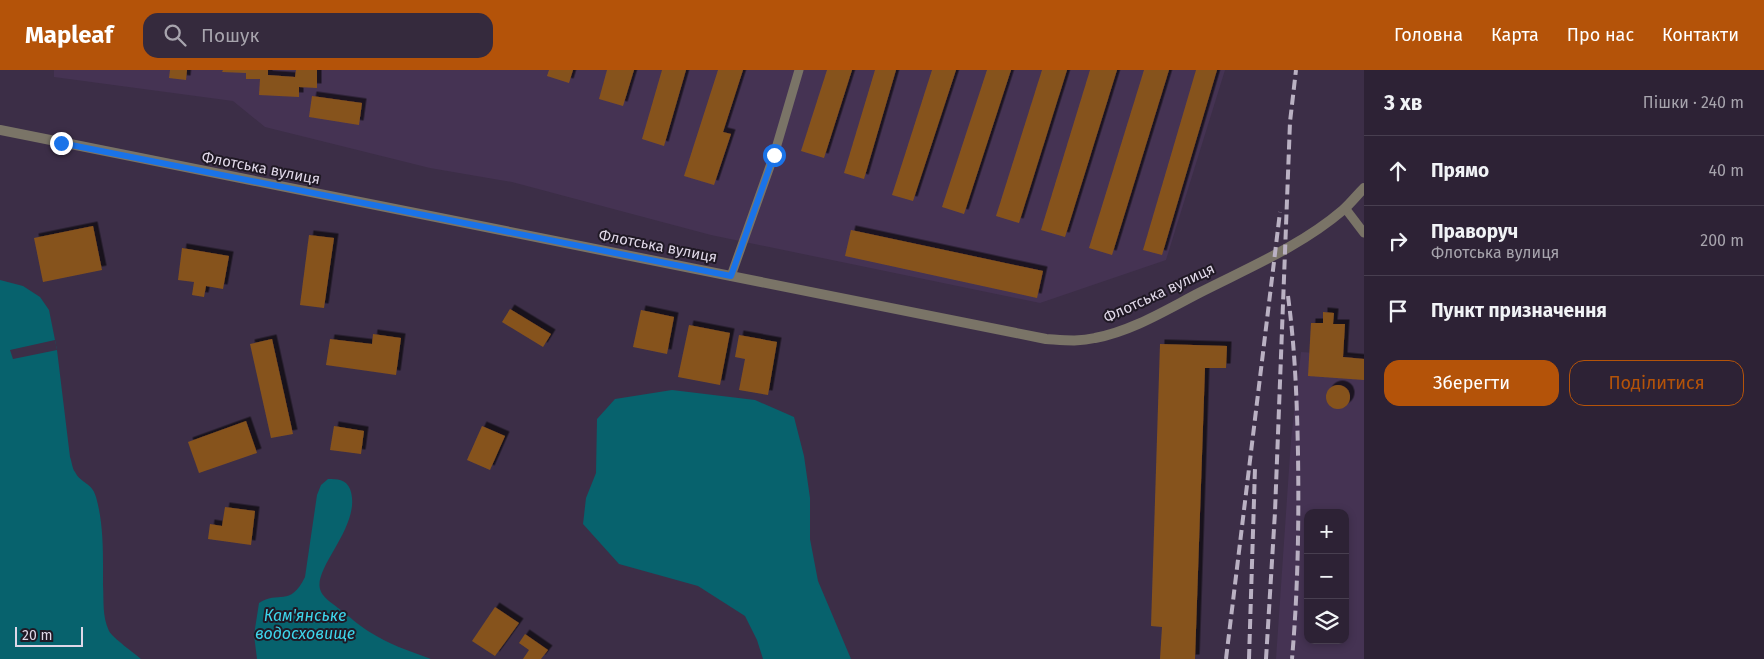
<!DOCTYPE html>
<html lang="uk">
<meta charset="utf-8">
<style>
:root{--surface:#2d2235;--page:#352a3d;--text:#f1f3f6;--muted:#a7a4ad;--line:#483f50;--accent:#b45309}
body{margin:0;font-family:"Fira Sans",sans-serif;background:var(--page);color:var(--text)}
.controls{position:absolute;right:15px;bottom:15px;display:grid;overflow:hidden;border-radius:10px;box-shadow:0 2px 8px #0003}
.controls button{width:45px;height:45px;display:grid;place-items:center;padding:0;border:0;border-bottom:1px solid var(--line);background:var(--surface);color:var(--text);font:25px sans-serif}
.scale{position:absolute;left:15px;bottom:12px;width:68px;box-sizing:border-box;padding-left:5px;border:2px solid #dfd7e7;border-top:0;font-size:14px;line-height:18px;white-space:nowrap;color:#dfd7e7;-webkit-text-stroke:4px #201925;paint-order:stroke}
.stop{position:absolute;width:15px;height:15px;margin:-11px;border:4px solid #1a73e8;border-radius:50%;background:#fff}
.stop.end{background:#1a73e8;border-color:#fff;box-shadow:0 1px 5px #0008}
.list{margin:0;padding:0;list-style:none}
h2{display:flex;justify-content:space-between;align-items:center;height:65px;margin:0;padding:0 20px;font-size:21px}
h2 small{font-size:16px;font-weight:400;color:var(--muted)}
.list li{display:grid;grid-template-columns:32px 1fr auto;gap:15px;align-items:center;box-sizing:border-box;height:70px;padding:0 20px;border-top:1px solid var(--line)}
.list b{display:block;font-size:19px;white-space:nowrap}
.list p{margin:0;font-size:16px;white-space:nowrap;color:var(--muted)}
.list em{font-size:16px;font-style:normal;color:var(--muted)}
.actions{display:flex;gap:10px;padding:15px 20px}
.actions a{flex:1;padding:11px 0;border:1px solid var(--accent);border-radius:15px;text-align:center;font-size:18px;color:var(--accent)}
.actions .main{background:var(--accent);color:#fff}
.icon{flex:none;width:28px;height:28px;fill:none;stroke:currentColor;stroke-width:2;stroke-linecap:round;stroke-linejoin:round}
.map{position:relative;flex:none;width:1364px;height:589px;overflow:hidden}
header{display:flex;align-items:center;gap:30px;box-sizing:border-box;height:70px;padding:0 25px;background:var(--accent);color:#fff}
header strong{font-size:24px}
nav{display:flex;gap:28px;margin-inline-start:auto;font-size:18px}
.search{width:350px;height:45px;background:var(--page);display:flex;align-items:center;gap:12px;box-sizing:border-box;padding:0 18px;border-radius:15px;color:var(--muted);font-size:19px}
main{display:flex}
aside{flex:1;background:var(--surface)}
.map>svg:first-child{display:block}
</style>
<header>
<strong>Mapleaf</strong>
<div class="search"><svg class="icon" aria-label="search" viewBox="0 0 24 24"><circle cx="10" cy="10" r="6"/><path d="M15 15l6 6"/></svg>Пошук</div>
<nav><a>Головна</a><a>Карта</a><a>Про нас</a><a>Контакти</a></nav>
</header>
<main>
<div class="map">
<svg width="1364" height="589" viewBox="0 0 1364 589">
<defs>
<filter id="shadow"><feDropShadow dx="4.5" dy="-4.5" stdDeviation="0" flood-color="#0009"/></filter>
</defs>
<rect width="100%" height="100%" fill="#3c2e47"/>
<!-- built -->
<g fill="#453353" fill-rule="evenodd">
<polygon points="54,0 1225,0 1166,190 1040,233 711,165 512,112 430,98 265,57 233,31 54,7"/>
<path d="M1301,282L1364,286V589H1276L1291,370ZM1308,443H1345V570H1308Z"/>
</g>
<!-- water -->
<g fill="#07626d">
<path d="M0,210L23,216L40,227L49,240L57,280L70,387C72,392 72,398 75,402C81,414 92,412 96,427C104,455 103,486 103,515C104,531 102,546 109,561C113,568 134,583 141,589H0Z"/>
<polygon points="672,320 755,330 794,347 804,386 810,428 810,469 818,511 851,589 763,589 757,570 745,546 698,516 619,494 583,454 586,428 596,403 597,349 615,329"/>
<path d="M328,409C337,409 346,409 350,419C363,454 314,496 320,519C322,527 332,533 338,538C348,545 358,555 368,561C388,574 409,581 431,589H257L254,565L259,533C278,520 290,538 305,507L317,425L321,415Z"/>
</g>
<!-- pier -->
<polygon fill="#3c2e47" points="55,270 57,280 13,289 10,280"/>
<!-- building -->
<g fill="#86531e" filter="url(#shadow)">
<polygon points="170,0 187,0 186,10 169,8"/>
<polygon points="223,0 268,0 268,5 295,7 296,0 317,0 317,18 299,17 299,27 259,25 260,9 246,9 246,3 222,2"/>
<polygon points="549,0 573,0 569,13 547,6"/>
<polygon points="607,0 634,0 623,36 599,29"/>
<polygon points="662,0 686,0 664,76 642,69"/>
<polygon points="718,0 743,0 723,62 731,64 714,115 684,106"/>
<polygon points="827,0 852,0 824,88 801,81"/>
<polygon points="875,0 896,0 864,109 844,103"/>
<polygon points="932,0 956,0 913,131 892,125"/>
<polygon points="987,0 1011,0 964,144 942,137"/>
<polygon points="1042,0 1067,0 1019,153 996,146"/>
<polygon points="1090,0 1117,0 1065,167 1041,160"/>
<polygon points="1144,0 1169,0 1112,185 1089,178"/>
<polygon points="1196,0 1217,0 1162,185 1143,180"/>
<polygon points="312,26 362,33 359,55 309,47"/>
<polygon points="93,156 102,200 43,212 34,168"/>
<polygon points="851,160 1043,201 1037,228 845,186"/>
<polygon points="309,165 334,168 324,238 300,235"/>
<polygon points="182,178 229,186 223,219 206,216 204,227 192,225 194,212 178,210"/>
<polygon points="510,239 551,264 543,277 502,252"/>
<polygon points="641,240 674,247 667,284 633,277"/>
<polygon points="1323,242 1334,243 1333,254 1345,254 1343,287 1364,289 1364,310 1308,306 1311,253 1323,253"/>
<polygon points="689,255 730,263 720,315 678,307"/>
<polygon points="373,264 401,268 396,305 326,295 330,269 372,274"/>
<polygon points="739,265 777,272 768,325 739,320 745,289 735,287"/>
<polygon points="272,269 293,364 271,368 250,274"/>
<polygon points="1160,274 1227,276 1226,298 1205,298 1195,589 1160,589 1162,557 1151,556"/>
<circle cx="1338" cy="327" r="12"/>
<polygon points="246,351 257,383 199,403 188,372"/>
<polygon points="334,356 364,361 361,384 330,380"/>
<polygon points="482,356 505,366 490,400 467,390"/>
<polygon points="225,437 255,441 251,475 208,469 210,454 222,456"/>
<polygon points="495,537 519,553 495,586 472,571"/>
<polygon points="525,564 548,580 541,589 523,589 529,580 519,573"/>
</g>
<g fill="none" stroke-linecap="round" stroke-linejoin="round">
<!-- lane -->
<g stroke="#7a7467" stroke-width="9">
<polyline points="1345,138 1364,163"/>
<polyline points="731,206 774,85 799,0"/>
</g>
<!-- street -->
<path stroke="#7a7467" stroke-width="10" d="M0,60L1046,269C1063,270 1079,272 1095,268C1132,261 1166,240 1199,223C1248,198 1301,176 1343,140C1351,133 1357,125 1364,118"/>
<!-- rail -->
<g stroke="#bab1c3" stroke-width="4" stroke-dasharray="10 5" stroke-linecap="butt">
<path d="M1288,226C1295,278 1297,331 1298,384C1299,453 1298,520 1292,589"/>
<polyline points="1226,589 1280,142"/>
<polyline points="1249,589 1255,398"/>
<polyline points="1266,589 1275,442 1290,52 1296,0"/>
</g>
</g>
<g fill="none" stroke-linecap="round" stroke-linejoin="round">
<!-- route -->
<polyline stroke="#1a73e8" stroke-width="6" points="61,73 731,206 774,85"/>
</g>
<g text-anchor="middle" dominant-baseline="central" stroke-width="4" stroke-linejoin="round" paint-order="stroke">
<!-- street labels -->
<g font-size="15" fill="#dfd7e7" stroke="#201925">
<text transform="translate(261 98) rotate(11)">Флотська вулиця</text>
<text transform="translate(658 176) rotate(11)">Флотська вулиця</text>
<text transform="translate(1159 223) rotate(-25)">Флотська вулиця</text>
</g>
<!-- water labels -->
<g font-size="16" font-style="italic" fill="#3dd5eb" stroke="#201925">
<text x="305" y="545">Кам'янське<tspan x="305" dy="18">водосховище</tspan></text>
</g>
</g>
</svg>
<div class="controls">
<button>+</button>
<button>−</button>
<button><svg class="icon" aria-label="layers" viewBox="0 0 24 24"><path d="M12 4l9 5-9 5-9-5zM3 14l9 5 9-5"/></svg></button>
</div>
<div class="scale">20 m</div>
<div class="stop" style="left:774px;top:85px"></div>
<div class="stop end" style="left:61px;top:73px"></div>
</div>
<aside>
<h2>3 хв<small>Пішки · 240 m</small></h2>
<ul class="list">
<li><svg class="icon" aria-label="ahead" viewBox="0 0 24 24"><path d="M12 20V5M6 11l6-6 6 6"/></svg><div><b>Прямо</b></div><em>40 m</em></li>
<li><svg class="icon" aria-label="right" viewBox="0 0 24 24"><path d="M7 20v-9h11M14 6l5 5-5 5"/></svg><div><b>Праворуч</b><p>Флотська вулиця</p></div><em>200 m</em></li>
<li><svg class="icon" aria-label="arrive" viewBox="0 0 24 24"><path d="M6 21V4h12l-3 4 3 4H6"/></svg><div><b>Пункт призначення</b></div></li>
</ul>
<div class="actions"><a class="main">Зберегти</a><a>Поділитися</a></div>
</aside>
</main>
